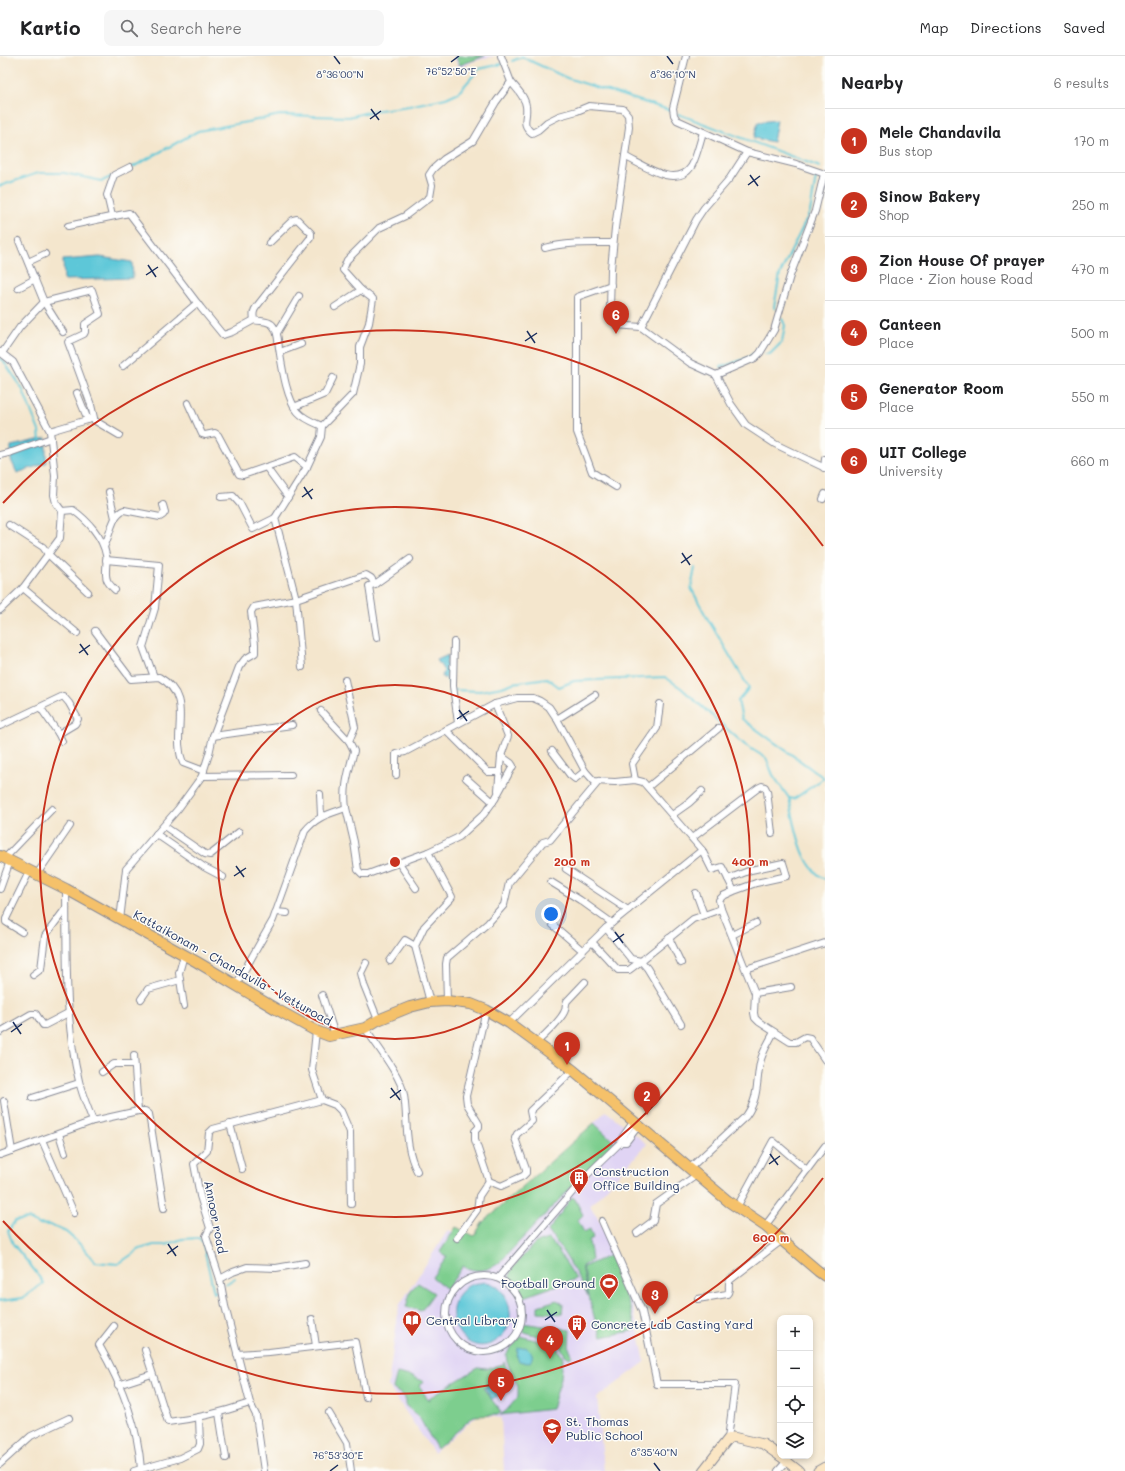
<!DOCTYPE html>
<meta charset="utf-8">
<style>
:root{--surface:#fff;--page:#f6f6f6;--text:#202124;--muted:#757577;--line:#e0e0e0;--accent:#c8321e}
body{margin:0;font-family:Mali,sans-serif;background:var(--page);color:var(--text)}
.controls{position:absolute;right:12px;bottom:12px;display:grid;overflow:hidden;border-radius:8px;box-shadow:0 2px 6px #0003}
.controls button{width:36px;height:36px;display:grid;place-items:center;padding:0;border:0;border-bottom:1px solid var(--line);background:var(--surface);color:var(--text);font:20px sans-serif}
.you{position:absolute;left:551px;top:858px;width:14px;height:14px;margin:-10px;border:3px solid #fff;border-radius:50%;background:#1a73e8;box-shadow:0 0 0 6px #1a73e833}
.badge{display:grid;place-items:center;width:26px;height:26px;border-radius:50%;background:var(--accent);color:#fff;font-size:13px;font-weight:700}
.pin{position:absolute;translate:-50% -33px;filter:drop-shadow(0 1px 2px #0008)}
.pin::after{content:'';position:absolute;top:21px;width:14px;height:12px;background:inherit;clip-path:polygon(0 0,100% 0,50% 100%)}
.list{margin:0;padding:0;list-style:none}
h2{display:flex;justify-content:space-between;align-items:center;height:52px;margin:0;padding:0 16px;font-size:17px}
h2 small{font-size:13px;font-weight:400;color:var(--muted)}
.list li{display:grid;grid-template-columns:26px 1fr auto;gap:12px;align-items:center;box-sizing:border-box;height:64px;padding:0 16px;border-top:1px solid var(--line)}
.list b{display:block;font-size:15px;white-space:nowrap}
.list p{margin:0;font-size:13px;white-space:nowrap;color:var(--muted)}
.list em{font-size:13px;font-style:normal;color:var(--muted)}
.icon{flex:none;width:22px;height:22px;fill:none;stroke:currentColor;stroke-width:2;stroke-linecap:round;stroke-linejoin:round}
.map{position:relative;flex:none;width:825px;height:1415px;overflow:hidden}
header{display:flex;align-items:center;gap:24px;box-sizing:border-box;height:56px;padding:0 20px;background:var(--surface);border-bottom:1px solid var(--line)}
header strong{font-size:19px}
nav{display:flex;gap:22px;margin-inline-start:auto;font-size:14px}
.search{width:280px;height:36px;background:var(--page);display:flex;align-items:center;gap:10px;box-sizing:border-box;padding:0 14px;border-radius:8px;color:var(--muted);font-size:15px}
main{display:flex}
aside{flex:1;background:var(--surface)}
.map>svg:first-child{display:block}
</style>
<header>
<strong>Kartio</strong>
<div class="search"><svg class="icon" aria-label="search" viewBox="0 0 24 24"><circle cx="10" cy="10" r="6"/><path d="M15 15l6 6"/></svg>Search here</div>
<nav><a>Map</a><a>Directions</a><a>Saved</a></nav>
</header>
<main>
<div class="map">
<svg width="825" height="1415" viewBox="0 0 825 1415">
<rect width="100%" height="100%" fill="#fdfcf7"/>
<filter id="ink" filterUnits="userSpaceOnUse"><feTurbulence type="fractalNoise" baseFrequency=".025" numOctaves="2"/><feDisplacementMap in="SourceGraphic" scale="8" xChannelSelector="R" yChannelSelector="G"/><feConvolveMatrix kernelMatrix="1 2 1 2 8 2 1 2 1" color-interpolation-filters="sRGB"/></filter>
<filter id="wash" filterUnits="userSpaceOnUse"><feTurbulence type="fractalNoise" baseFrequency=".012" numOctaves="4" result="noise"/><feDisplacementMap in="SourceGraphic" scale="16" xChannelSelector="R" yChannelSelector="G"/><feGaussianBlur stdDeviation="0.9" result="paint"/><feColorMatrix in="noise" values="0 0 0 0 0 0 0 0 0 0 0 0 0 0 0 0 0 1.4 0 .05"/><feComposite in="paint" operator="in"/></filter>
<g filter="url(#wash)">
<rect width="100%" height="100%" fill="#f4e6cd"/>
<!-- built -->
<g fill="#e0d4f4">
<polygon points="453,0 495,0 472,6 460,13"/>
<polygon points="606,1055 647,1088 590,1150 602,1168 633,1250 645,1306 597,1342 604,1415 504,1415 501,1362 478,1359 434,1397 388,1330 399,1250 448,1174 473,1183"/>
</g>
<!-- green -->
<g fill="#7dce8e" stroke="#4c7e76">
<polygon points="455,0 485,0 460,9"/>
<path d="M594,1067L614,1086L499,1207C488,1215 475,1217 463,1210L447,1233L432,1221L447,1201L440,1196L456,1171L474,1180L483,1166Z"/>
<path d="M572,1141L575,1143L583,1159L578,1164V1165L584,1176L590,1173L593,1182L589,1185L592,1204L582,1210L588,1240C576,1217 564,1195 548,1175Z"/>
<polygon points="548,1183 558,1194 576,1223 520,1242 510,1226 510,1217 513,1211 535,1187"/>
<path d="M611,1199L630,1251L636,1274L602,1281C591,1260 589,1235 583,1211Z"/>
<polygon points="418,1227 434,1237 421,1255 406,1251 411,1234"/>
<polygon points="557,1244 563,1248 562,1258 538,1256 538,1250"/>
<polygon points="522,1267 570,1274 569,1292 572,1299 570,1302 565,1299 558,1287 519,1274"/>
<polygon points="521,1280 556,1290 563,1302 561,1322 552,1353 500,1359 506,1355 518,1341 518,1330 507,1306 506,1299 509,1294"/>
<polygon points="504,1306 509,1320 483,1332 501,1356 498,1359 474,1360 437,1393 419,1361 405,1349 405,1341 393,1333 397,1317 414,1321 424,1326 419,1329 428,1344 440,1335 478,1312 487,1313 503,1308"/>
</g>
<!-- water -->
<g fill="#5dc7d8" stroke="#3c7b9b">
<polygon points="777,64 773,86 754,82 758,66"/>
<polygon points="100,201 132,206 133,222 64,224 63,204"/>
<polygon points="46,382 46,407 17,417 11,404 11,390"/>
<polygon points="448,599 446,608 451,614 446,619 444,623 442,620 444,615 437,604"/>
<path d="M486,1226C495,1228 500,1232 505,1240C525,1275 482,1308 460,1278C448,1261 451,1242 468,1230C473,1227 481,1227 486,1226Z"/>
<path d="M525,1291C531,1294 535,1299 530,1306L527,1307L519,1305L517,1301L518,1292Z"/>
<polygon points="504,1322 510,1333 492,1343 485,1332"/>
</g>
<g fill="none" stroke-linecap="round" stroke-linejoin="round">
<!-- stream -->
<g stroke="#5dc7d8" stroke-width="2">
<polyline points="512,5 522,1 567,22 669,54"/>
<polyline points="678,58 820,111"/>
<polyline points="131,112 198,75 247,66 280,59 349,61 372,55 409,50 446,42 459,36 479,13 502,8"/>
<polyline points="0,130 38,117 64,117 102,125 111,121"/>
<polyline points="775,253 774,251 780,218 810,156 816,121"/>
<polyline points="765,298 770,298 782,286 785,269 782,263"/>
<polyline points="0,303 3,304 22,332 39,375 40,385"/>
<polyline points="721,311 748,302 753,298"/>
<polyline points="444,615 451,633"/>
<polyline points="454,634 480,635 502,631 513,627 547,622 559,631 574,625 665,621 681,632 745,689 766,702 773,719 784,735 789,742 794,743 824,722 742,663 738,645 749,632 706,560 691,532 695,512"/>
<path d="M789,742C795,767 800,811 825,823"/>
<polyline points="226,1228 235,1222"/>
<polyline points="0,1245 23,1242 43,1227 35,1215 13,1188 8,1175 15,1165 28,1163 38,1168 50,1169 66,1176 82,1190 95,1206 118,1208 140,1193 154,1189 166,1189 182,1183 199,1182 203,1187 214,1237 217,1235"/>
</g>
</g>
</g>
<g filter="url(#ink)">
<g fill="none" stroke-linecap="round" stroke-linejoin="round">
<!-- street casing -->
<g stroke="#888a96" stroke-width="8">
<g id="street">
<polyline points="686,0 673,52 674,59 677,64 747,96 796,108 825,118"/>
<path d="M511,26C517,33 525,41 526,50C528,63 520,67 532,77L538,74L547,66L559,60L577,55L589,50L623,53L628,59L629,71L615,172L611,213L610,253L616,269L641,271L690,307L716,319L731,348L746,369L775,388L825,412"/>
<path d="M626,101C643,109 676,133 691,111C696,103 700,86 703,76"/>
<polyline points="112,160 107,139 114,119 130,111"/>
<polyline points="68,170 129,157 201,252 223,279 232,276 254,264"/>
<polyline points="19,185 44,246 63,276"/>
<path d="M269,187L293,164L297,163L311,177V181L257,250C253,255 253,258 254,264C261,266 270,264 274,271C278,276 278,285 279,292C282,310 286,342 298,356C304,363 315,367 322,370"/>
<path d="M545,192C567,186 590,187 613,187"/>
<polyline points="28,206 45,198"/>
<polyline points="611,229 577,241 577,376 592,416 616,431"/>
<polyline points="18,232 35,223"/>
<polyline points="335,251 361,234"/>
<polyline points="641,271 696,164 704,152 730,122 747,96"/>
<polyline points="277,277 299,240"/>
<polyline points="0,296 13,306 50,375 55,420 54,439 56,447 62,455 60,482 23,532 0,554"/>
<polyline points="280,296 301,288"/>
<polyline points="2,297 20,271 44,246 92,234 100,258 85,268 85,276 84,278 69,285 68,286 91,349 94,362 50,375"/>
<polyline points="123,310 197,247"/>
<polyline points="716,319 755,302 760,297 774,274 790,220 815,155 824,118"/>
<polyline points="77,337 88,364"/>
<polyline points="188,347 202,378 205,379 215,377 218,379 239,418 243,419 295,401 307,411"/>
<polyline points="294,351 325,338 333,322"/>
<polyline points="92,363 119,379"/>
<polyline points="0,399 12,396 51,382"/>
<polyline points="266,411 288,441"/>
<polyline points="824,412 825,403"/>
<polyline points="109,436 115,462"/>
<polyline points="221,441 233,440 240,448 253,473 275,462"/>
<polyline points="823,443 825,438"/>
<path d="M62,455L73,454C87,464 103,481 106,499C108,506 104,516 107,524C108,527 112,531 115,534"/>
<polyline points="9,469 43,491 48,498 88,536"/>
<path d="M104,491C110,480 112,458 124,454L160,461L163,459L165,456L163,449"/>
<polyline points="106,504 159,509 155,552 143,591 154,621"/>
<polyline points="375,528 369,530 377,582"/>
<polyline points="23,532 77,577"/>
<path d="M95,575L131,623L159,621C196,642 170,676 183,707L204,715"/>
<polyline points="454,586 453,630 458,667"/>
<polyline points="302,611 296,543 366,519 371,522 375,528 410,503"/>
<polyline points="321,655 349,685"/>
<polyline points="557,663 595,639"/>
<polyline points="0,670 40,651 58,677 60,677 75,668 78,663 69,647 63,640 40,651"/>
<polyline points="446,674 488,716 500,716"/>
<polyline points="58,677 62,685"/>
<polyline points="213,680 292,669"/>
<polyline points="552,695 570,719 575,723 585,715"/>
<polyline points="396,719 396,698 405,696 495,648 517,642 533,642 540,645 549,651 557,663 585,715 594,725 615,726 635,724 643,726 702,794 712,814 722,811 728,823"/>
<polyline points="202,720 291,719"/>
<polyline points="466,722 493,746"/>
<polyline points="635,724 632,708 657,672 660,648"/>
<polyline points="648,731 719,672"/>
<polyline points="498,734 501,700"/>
<polyline points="320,738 321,760"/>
<polyline points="346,752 354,786 358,814 362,818 368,818 428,796 459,781 484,758 495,743 513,710 511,707 501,700 508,680 495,648"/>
<polyline points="672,759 689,747 702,735"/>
<polyline points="164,770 205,798 210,799 239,776"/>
<polyline points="156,778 204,811 223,821"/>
<polyline points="692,782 758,732 762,730 765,731 767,735 772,777"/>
<polyline points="428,796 452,841 424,871 415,890 430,946"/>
<polyline points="5,802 52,753"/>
<polyline points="399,807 416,832"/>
<polyline points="37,818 70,770"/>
<polyline points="551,826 580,844 612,867"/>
<polyline points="0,833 10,805"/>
<path d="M66,833C67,897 64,963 79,1025C82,1039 88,1052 93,1065"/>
<polyline points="696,837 704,859"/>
<polyline points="721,853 719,844 723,840 734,835 728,823 751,814 783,807 787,820 756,827 734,835"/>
<polyline points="628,854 702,794"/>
<polyline points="276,856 287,857"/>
<polyline points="120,864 126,813 178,753 202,720 209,698 213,680 239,611 245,603 255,597 255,588 251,556 254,551 296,543 275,462 307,411 321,381 322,370 353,338 360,308 360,291 369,267 373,243 361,234 343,214 347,204 379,172 405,160 430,141 432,129 429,119 433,113 444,103 473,85 496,46 511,26 501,0"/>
<polyline points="553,869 583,895"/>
<polyline points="606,872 631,903 641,905"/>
<polyline points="22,876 6,866 6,863 30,814"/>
<polyline points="732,879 756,867"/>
<polyline points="669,882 681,907"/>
<polyline points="592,886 618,914 629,914 641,905"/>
<polyline points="184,899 179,917 184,950"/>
<polyline points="390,905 405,884 415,890"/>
<polyline points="366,907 361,917 364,929 378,964"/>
<polyline points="746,913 825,887"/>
<polyline points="33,919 41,913 45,880 66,852"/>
<path d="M236,929L273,864L305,775C317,760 329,758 346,752C343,732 349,714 354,695L349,685L355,671L345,624"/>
<polyline points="755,937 791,931"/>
<polyline points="322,939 335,979"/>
<polyline points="141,943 148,933 180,924"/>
<polyline points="447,945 446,908 447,902 488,867 504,849 509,827 543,786 550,784 599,725"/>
<polyline points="486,954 466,1040 467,1048 479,1068 479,1071 475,1075 475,1084 489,1125 501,1130 523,1120 526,1117 526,1113 515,1082 517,1078 532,1065 530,1055 573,1014"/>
<polyline points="509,967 606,872 628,854 566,813"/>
<polyline points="681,968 647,912 641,905 693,863 721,853 755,937 754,957 755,962 759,966 790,986 796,986 805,981 810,982 825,1004"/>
<path d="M365,972C377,990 401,1020 404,1039C408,1065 404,1090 417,1115"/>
<polyline points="0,976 31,958 36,958 43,969 45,969 70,956"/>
<path d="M537,986C544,980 563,962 565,954C566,951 565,949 567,945L585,926"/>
<polyline points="134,999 138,1055"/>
<polyline points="102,1016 114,1008 134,1008"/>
<polyline points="32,1042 79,1027"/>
<polyline points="322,1044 335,1049 341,1055 350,1076 351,1148"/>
<polyline points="4,1045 12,1095"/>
<polyline points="230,1068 242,1113"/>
<polyline points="59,1078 65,1097"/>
<polyline points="42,1084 74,1157"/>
<polyline points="621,1086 626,1086 639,1069"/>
<polyline points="0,1099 93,1065 138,1055 145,1055 149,1058 164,1152"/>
<path d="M690,1112L746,1060C759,1042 756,1027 760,1007C762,996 769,986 774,976"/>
<polyline points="737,1151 773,1085 807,1114"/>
<polyline points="602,1165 642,1255 657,1328 735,1328 728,1383"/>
<polyline points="765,1170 825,1090"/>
<polyline points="637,1177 653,1165 656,1148 698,1118"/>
<polyline points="457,1182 477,1154 479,1140 489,1125"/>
<circle cx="484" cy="1258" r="38"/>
<polyline points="498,1222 588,1118 621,1086 622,1082 634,1065"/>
<polyline points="220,1223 233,1216 247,1211 276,1212 305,1207"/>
<path d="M698,1243L727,1238C731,1235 727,1229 730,1224L782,1184"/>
<polyline points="312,1263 316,1290"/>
<path d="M114,1270L99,1289C121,1327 138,1369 141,1413"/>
<path d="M145,1294L168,1366C196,1363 223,1356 250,1347"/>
<polyline points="237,1298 269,1296 355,1286 366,1341"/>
<polyline points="118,1329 152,1318"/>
<polyline points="219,1357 226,1402"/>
<polyline points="329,1357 347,1387 351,1415"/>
<polyline points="0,1408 31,1380 69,1362"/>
<polyline points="134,1415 180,1402 198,1393 200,1388 199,1362"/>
<polyline points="264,1415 256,1359 250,1347 225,1250 220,1223 206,1180 210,1172 200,1140 194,1108 207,1095 209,1077 213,1073 322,1044 312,1014 316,975"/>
<polyline points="778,1415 787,1405"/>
</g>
</g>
<!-- secondary casing -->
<g stroke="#888a96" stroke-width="11">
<g id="secondary">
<polyline points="780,1400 799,1415"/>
<polyline points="703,1415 728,1383 733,1381 763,1388 780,1400"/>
<polyline points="818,1415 825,1411"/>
</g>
</g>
<!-- primary casing -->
<g stroke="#888a96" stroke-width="12">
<polyline id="primary" points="0,800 66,833 197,906 276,953 316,975 329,980 365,972 378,964 410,951 430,946 447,945 471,948 486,954 509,967 573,1014 728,1145 765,1170 818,1215 825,1220"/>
</g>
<!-- street -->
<use href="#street" stroke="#fff" stroke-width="6"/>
<!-- secondary -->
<use href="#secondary" stroke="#fbe6c4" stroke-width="9"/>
<!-- primary -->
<use href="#primary" stroke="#f5c16b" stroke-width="10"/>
</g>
</g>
<!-- ticks -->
<path fill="none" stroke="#1b2f5e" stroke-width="1.5" d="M334,0L340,8M667,0L673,8M451,6L459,0M371,53L379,64M370,63L381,55M750,119L758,130M748,129L760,120M148,209L156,221M146,219L158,211M527,275L535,287M525,285L537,277M304,431L312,443M302,441L313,433M682,497L690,509M681,507L692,499M80,588L88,599M79,597L90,589M459,654L467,665M457,663L469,655M236,810L244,821M234,820L246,812M615,876L623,887M613,886L624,878M13,966L21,978M11,976L22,968M391,1032L400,1044M390,1042L401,1034M770,1098L778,1109M769,1108L780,1100M168,1188L176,1200M167,1198L178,1190M547,1254L555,1266M545,1264L557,1256M654,1407L660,1415M330,1415L338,1409"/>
<!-- distance rings -->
<g fill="none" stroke="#c8321e" stroke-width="2">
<circle cx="395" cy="806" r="177"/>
<circle cx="395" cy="806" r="355"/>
<path d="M823 1122A532 532 0 0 1 3 1165M3 447A532 532 0 0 1 823 490"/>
</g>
<!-- icons -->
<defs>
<g id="building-pin" transform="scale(1)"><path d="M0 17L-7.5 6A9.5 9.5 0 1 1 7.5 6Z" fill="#c8321e" stroke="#fdfcf7"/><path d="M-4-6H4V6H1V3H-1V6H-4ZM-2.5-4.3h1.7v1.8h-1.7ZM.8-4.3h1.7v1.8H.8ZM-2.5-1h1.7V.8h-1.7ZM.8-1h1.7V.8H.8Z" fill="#fff"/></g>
<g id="stadium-pin" transform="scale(1)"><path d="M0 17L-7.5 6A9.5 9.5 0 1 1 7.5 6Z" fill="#c8321e" stroke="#fdfcf7"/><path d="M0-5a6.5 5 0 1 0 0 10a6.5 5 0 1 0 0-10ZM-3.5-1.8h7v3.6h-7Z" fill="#fff"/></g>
<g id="library-pin" transform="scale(1)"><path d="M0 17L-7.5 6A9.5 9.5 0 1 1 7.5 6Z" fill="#c8321e" stroke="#fdfcf7"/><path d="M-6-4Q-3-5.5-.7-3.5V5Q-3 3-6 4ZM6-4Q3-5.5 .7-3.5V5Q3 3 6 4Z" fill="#fff"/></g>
<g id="school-pin" transform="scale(1)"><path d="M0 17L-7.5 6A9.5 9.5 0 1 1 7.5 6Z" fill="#c8321e" stroke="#fdfcf7"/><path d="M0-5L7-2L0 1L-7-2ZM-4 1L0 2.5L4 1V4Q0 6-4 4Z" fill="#fff"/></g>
</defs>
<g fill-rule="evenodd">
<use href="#building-pin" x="579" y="1122"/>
<use href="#stadium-pin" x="609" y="1227"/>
<use href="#library-pin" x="412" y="1264"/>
<use href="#building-pin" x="577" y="1268"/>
<use href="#school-pin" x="552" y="1372"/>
</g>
<g text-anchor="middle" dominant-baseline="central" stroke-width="3" stroke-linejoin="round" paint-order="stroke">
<!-- street labels -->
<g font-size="12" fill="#1b2f5e" stroke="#fdfcf7">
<text transform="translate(233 911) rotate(29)">Kattaikonam - Chandavila - Vetturoad</text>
<text transform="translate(216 1161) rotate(79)">Annoor road</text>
</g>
<!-- poi labels -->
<g font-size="12" fill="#1b2f5e" stroke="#fdfcf7" text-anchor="start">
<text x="593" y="1115">Construction<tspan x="593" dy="14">Office Building</tspan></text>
<text x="595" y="1227" text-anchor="end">Football Ground</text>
<text x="426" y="1264">Central Library</text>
<text x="591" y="1268">Concrete Lab Casting Yard</text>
<text x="566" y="1365">St. Thomas<tspan x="566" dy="14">Public School</tspan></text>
</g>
</g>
<g font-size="10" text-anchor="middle" fill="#1b2f5e" stroke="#fdfcf7" stroke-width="3" stroke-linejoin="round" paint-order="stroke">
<text x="451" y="19">76°52'50"E</text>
<text x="340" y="22">8°36'00"N</text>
<text x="673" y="22">8°36'10"N</text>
<text x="654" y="1400">8°35'40"N</text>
<text x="338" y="1403">76°53'30"E</text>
</g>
<circle cx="395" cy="806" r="6" fill="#c8321e" stroke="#fdfcf7" stroke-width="2"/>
<g font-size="12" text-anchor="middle" font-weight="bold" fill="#c8321e" stroke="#fdfcf7" stroke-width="3" stroke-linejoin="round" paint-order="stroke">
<text x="572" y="810">200 m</text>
<text x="750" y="810">400 m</text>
<text x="771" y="1186">600 m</text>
</g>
</svg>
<div class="controls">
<button>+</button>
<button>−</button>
<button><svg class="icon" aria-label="locate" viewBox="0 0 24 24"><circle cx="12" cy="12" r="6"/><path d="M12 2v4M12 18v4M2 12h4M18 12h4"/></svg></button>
<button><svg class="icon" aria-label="layers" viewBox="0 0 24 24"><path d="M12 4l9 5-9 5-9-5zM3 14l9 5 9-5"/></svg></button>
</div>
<div class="you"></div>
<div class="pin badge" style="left:567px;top:1009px">1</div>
<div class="pin badge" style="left:647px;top:1059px">2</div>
<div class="pin badge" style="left:655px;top:1258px">3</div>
<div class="pin badge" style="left:550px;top:1303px">4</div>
<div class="pin badge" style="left:501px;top:1345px">5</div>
<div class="pin badge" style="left:616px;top:278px">6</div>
</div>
<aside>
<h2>Nearby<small>6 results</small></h2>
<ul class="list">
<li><span class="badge">1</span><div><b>Mele Chandavila</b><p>Bus stop</p></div><em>170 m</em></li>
<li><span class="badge">2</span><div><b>Sinow Bakery</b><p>Shop</p></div><em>250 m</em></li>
<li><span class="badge">3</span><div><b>Zion House Of prayer</b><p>Place · Zion house Road</p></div><em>470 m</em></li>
<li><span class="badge">4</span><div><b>Canteen</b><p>Place</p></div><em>500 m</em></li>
<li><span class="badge">5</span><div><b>Generator Room</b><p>Place</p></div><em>550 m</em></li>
<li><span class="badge">6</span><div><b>UIT College</b><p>University</p></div><em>660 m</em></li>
</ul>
</aside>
</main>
